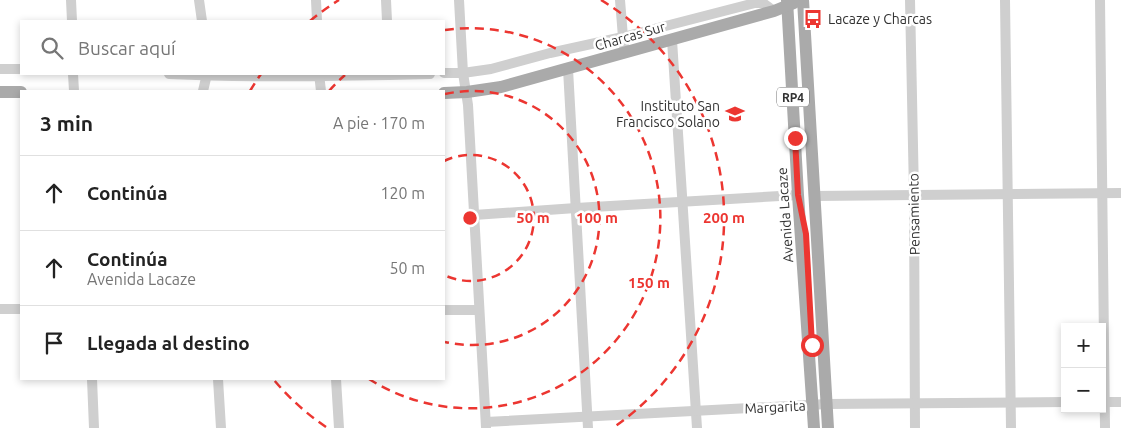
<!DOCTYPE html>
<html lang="es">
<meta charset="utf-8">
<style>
:root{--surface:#fff;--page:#f6f6f6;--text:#222;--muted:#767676;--line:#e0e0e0}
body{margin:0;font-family:Ubuntu,sans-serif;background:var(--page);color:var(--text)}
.controls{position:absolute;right:15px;bottom:15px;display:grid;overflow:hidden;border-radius:0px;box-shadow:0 2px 8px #0003}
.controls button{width:45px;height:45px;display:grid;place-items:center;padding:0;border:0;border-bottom:1px solid var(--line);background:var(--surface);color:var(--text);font:25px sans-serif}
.stop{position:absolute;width:15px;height:15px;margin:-11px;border:4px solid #ec3631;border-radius:50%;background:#fff}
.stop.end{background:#ec3631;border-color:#fff;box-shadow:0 1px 5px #0008}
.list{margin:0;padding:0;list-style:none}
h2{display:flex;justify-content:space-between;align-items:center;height:65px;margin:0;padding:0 20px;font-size:21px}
h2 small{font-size:16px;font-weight:400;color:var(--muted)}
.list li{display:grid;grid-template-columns:32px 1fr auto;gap:15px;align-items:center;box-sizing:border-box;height:75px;padding:0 20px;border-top:1px solid var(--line)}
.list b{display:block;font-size:19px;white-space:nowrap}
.list p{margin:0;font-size:16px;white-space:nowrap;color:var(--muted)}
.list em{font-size:16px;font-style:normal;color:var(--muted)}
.icon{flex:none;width:28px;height:28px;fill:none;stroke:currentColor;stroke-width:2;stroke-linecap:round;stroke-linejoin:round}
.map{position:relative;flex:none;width:1121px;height:428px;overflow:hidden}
.search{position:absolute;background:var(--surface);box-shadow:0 2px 8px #0003;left:20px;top:20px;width:425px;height:55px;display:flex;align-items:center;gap:12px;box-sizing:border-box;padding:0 18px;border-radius:0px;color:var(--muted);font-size:19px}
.panel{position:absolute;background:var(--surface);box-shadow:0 2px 8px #0003;left:20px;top:90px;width:425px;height:290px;border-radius:0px}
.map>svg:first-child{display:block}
</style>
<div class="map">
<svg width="1121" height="428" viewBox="0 0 1121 428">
<rect width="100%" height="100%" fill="#fff"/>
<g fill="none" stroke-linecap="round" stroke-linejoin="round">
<!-- minor -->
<g stroke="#cfcfcf" stroke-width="10">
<polyline points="71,0 72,21"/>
<polyline points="199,0 202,21"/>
<polyline points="316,0 317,21"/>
<polyline points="386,0 387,21"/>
<polyline points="459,0 463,73 468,105 486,427"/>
<polyline points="620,0 623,37 625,53"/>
<polyline points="910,0 914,194 915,428"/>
<polyline points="1005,0 1011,428"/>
<polyline points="1100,0 1105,428"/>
<polyline points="672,40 697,428"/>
<polyline points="0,69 21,69"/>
<polyline points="568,69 588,428"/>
<polyline points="444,73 463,73 491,69 550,53 623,37 755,3 763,3 774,11"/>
<polyline points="73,74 74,91"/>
<path d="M169,74C255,78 343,76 430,74"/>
<polyline points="319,74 321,91"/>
<polyline points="203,91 207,74"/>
<polyline points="814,196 1121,193"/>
<polyline points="474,215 576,208 798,195"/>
<polyline points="0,309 21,309"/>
<polyline points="444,310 479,310"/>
<polyline points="92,379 94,428"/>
<polyline points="218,379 221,428"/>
<polyline points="336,379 339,428"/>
<polyline points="1102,402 1121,402"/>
<polyline points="486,422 827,404 1065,402"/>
</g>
<!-- major -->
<g stroke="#aaa" stroke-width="12">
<polyline points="787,0 798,195 814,428"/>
<polyline points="803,0 828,428"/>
<polyline points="0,92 21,92"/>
<polyline points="444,93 467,92 501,87 774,11 794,3"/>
</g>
</g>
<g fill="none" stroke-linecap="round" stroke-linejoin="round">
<!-- route -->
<polyline stroke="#ec3631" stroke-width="6" points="795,138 798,195 806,234 812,345"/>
</g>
<!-- distance rings -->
<g fill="none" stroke="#ec3631" stroke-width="2.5" stroke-dasharray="9 6">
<path d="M444 161A63 63 0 1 1 444 275"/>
<path d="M445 94A127 127 0 1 1 445 342"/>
<path d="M329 91A190 190 0 0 1 345 75M445 30A190 190 0 1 1 369 379"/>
<path d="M326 427A254 254 0 0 1 274 380M250 91A254 254 0 0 1 261 74M310 21A254 254 0 0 1 339 0M601 0A254 254 0 0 1 614 427"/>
</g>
<!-- icons -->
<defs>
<g id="bus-bare" transform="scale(1.5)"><path d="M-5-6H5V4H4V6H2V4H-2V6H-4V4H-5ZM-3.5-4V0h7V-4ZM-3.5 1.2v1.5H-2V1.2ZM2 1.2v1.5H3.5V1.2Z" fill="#ec3631" stroke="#fff" stroke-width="2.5" paint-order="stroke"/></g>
<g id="school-bare" transform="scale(1.5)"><path d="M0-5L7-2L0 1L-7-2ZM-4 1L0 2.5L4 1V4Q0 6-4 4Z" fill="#ec3631" stroke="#fff" stroke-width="2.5" paint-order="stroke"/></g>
</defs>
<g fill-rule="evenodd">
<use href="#bus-bare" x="813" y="19"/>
<use href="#school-bare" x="735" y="114"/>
</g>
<g text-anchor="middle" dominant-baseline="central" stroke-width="5" stroke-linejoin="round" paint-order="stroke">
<!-- shield labels -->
<rect fill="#fff" stroke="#707070" stroke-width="1" x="777" y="87.5" width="32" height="19" rx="4"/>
<g font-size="12" font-weight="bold" fill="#323232">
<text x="793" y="97">RP4</text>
</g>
<!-- poi labels -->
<g font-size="14" fill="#323232" stroke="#fff" text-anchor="start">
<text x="828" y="19">Lacaze y Charcas</text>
<text x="720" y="106" text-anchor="end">Instituto San<tspan x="720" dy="16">Francisco Solano</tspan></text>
</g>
<!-- street labels -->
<g font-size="14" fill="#323232" stroke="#fff">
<text transform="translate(630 36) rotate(-16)">Charcas Sur</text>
<text transform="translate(914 214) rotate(-91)">Pensamiento</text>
<text transform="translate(785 215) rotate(-94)">Avenida Lacaze</text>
<text transform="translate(775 407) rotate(-3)">Margarita</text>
</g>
</g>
<circle cx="470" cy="218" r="8" fill="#ec3631" stroke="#fff" stroke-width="2.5"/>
<g font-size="15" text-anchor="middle" font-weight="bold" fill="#ec3631" stroke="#fff" stroke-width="5" stroke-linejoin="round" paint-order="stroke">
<text x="533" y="223">50 m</text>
<text x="597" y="223">100 m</text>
<text x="724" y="223">200 m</text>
<text x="649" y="288">150 m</text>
</g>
</svg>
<div class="controls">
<button>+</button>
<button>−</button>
</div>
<div class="stop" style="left:812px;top:345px"></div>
<div class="stop end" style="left:795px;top:138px"></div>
<div class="search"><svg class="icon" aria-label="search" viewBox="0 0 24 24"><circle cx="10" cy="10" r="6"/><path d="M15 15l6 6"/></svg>Buscar aquí</div>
<section class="panel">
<h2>3 min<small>A pie · 170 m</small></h2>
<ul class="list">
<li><svg class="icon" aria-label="ahead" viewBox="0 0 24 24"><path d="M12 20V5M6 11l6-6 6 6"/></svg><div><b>Continúa</b></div><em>120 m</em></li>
<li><svg class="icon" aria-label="ahead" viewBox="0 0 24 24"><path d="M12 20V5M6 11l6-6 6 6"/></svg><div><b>Continúa</b><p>Avenida Lacaze</p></div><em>50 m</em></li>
<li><svg class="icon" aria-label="arrive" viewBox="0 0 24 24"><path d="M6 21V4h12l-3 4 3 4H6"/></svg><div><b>Llegada al destino</b></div></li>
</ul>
</section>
</div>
